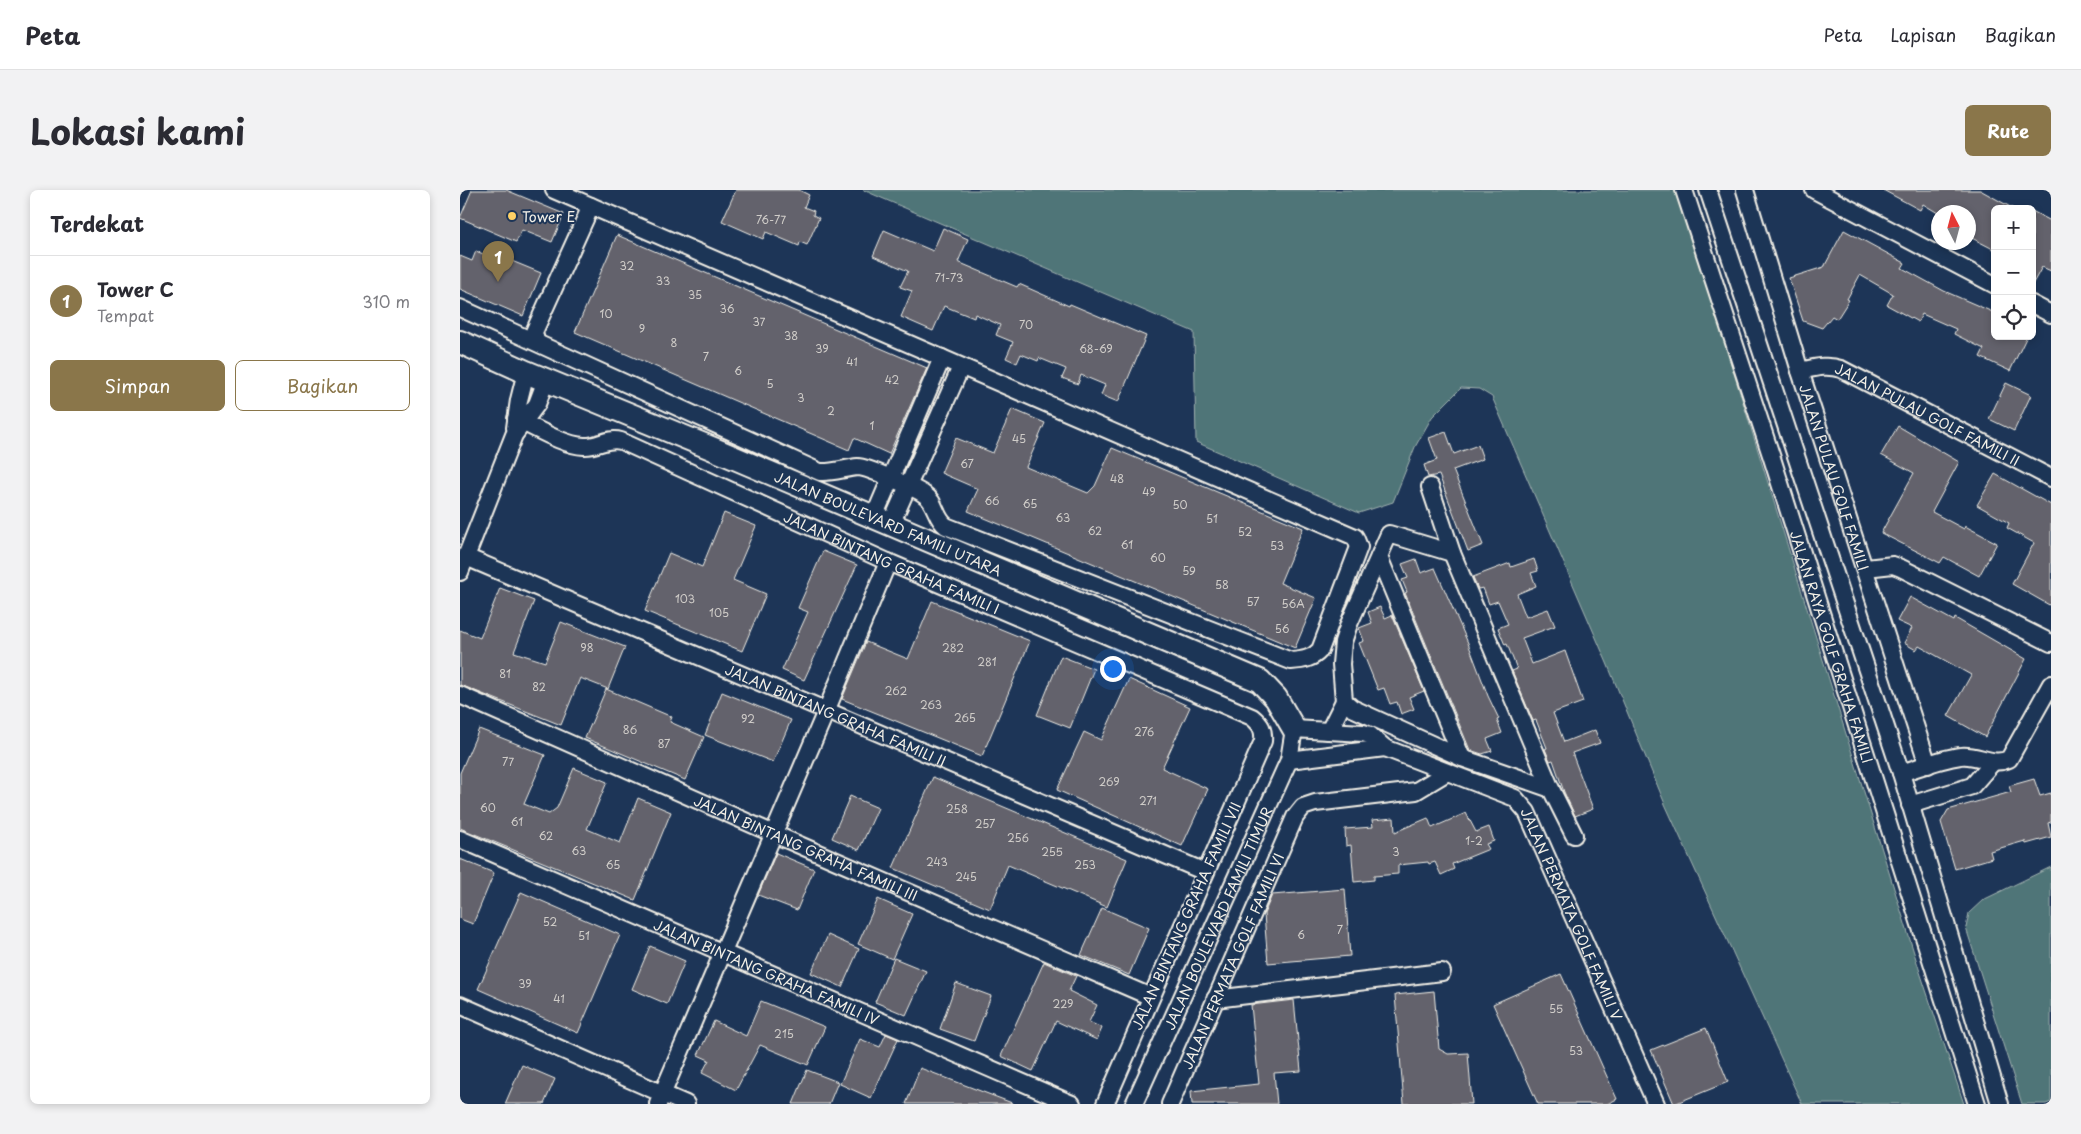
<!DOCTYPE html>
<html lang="id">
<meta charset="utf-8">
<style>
:root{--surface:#fff;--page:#f2f2f3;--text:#2b2b33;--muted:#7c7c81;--line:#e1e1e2;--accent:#8a764a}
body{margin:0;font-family:"Playpen Sans",sans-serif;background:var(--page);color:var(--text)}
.controls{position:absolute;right:15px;top:15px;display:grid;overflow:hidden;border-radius:8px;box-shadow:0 2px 8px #0003}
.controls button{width:45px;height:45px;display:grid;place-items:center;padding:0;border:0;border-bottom:1px solid var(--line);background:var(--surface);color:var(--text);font:25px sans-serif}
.compass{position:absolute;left:1471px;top:15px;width:45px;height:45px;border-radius:50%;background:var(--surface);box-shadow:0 2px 8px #0003;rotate:354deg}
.you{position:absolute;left:652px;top:478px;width:18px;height:18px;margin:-12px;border:4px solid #fff;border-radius:50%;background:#1a73e8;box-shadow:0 0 0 8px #1a73e833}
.badge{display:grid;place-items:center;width:32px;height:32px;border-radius:50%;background:var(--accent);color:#fff;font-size:16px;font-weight:700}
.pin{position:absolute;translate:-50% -41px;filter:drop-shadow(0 1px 2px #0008)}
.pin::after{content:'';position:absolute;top:26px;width:18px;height:15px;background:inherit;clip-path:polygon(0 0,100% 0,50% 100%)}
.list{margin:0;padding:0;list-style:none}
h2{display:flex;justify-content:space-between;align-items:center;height:65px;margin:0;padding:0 20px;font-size:21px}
h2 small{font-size:16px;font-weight:400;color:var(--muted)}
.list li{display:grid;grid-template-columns:32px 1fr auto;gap:15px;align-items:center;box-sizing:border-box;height:90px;padding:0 20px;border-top:1px solid var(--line)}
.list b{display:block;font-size:19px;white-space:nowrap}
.list p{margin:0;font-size:16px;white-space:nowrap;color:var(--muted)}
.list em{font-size:16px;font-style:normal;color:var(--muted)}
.actions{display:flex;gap:10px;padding:15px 20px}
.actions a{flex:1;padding:11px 0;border:1px solid var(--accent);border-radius:8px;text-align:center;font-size:18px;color:var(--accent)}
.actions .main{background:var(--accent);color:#fff}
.icon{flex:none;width:28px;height:28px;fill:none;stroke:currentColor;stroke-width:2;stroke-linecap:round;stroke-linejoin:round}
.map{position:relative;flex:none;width:1591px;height:914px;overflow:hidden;border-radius:8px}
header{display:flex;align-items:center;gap:30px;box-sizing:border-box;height:70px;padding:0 25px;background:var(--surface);border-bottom:1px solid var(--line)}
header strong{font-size:24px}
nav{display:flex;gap:28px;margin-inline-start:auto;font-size:18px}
.intro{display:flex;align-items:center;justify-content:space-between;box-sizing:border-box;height:120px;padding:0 30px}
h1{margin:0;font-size:35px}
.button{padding:12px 22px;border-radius:8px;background:var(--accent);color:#fff;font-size:18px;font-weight:700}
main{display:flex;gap:30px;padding:0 30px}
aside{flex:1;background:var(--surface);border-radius:8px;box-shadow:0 2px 8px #0003}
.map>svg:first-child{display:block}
</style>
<header>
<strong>Peta</strong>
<nav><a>Peta</a><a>Lapisan</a><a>Bagikan</a></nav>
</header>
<div class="intro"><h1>Lokasi kami</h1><a class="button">Rute</a></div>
<main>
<aside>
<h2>Terdekat<small></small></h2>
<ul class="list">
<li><span class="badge">1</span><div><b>Tower C</b><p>Tempat</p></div><em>310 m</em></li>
</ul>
<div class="actions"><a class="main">Simpan</a><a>Bagikan</a></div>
</aside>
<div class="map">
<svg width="1591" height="914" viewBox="0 0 1591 914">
<rect width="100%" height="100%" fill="#1d3557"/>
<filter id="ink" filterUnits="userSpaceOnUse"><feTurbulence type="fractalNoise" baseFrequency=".02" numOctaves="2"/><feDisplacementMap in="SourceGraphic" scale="10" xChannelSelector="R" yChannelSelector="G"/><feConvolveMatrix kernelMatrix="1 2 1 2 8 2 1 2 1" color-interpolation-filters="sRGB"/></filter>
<g filter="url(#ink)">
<!-- green -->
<g fill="#4f7578" stroke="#a2b3b0">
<polygon points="403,0 1217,0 1460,782 1504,914 1342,914 1205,614 1147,473 1032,207 1019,199 1001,198 972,227 955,257 933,312 899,323 736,252 734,142"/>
<polygon points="1591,677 1591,912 1586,914 1562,914 1506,738 1509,723 1523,710"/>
</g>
<!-- building -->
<g fill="#63626c" stroke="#f4f1e8">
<polygon points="12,0 46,0 104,24 92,52 62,40 56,52 0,28"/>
<polygon points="276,0 339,0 349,5 344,17 354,21 353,25 359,28 347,55 340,52 339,56 306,42 303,49 262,31"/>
<polygon points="1423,0 1520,0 1554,19 1535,19 1535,60 1508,46 1508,22 1478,23 1463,14 1460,20"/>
<polygon points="1572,21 1591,31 1591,81 1582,77 1572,95"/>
<polygon points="483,38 508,49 498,72 557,97 559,94 609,116 610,114 686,146 658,212 641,205 645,195 621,185 618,194 602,188 606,179 579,168 578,171 561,164 557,173 546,168 553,152 536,145 540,135 515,124 514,128 484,116 473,141 441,127 452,101 440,97 448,81 413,66 424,40 473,61"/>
<polygon points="1384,40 1445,73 1442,78 1484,101 1535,123 1535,146 1567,146 1550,181 1520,167 1524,159 1494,144 1496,139 1462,124 1458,132 1427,115 1433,104 1400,85 1387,109 1389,110 1377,129 1372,126 1362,138 1343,131 1329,88 1364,77"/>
<polygon points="157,45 467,178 429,264 394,248 389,260 115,142"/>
<polygon points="16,61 40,71 42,67 81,83 63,126 0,99 0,66 12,71"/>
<polygon points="1546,193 1571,205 1554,241 1529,229"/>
<polygon points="552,219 585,233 566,277 628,303 635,296 652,258 843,338 820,393 856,408 835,458 508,321 518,299 481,283 496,248 533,263"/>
<polygon points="1438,236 1499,272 1472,322 1504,339 1505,336 1537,353 1519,386 1484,367 1480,373 1421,343 1454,283 1421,265"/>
<polygon points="986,242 994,264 1018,255 1023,269 993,280 1023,355 1008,361 979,285 968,287 964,275 977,270 969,248"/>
<polygon points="1535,284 1591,315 1591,416 1552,394 1574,353 1547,338 1549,333 1517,315"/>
<polygon points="264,323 296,336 273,390 306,404 282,461 185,421 209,363 242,377"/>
<polygon points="363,361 397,375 344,490 322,480 348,422 338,418"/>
<polygon points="956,369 961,383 975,378 1008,453 1028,506 1039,529 1037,530 1042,543 1027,549 1032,561 1022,564 1010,560 945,403 947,402 942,390 948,388 942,374"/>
<polygon points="1074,369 1078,381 1071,383 1076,396 1057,404 1066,427 1088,419 1095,436 1062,448 1072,474 1105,461 1123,512 1093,523 1104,552 1135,540 1140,553 1112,563 1133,619 1115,626 1104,602 1093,570 1090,571 1085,559 1087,558 1076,530 1073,531 1052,481 1057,479 1047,454 1045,455 1038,438 1048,434 1038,411 1029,414 1023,398 1018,399 1013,387 1050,373 1051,377"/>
<polygon points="40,398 74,411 54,462 85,472 101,432 165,457 148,499 120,488 101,535 0,495 0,440 20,448"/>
<polygon points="1450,407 1494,431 1495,428 1566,469 1525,547 1488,526 1511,485 1459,456 1456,460 1444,453 1452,438 1437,431"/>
<polygon points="472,411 570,451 522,566 382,509 406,452 448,469"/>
<polygon points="920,417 925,428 932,425 964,501 949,507 954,519 941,524 937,512 930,514 924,498 918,500 899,453 904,451 899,438 912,433 908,422"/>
<polygon points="601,466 634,479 610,538 577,525"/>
<polygon points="669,489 730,517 702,578 748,599 722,656 597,600 624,542 641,550"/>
<polygon points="146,499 212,527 210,532 244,547 225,590 125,548"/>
<polygon points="262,502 331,530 313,572 245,545"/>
<polygon points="19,539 85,565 64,614 89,624 97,618 114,578 147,592 127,639 160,653 178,608 211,622 175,710 0,638 0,583"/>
<polygon points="473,587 667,669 647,717 548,675 530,719 433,678"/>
<polygon points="1574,589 1580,606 1591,603 1591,632 1588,633 1591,647 1566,654 1565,651 1530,661 1532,668 1495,679 1481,632 1488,620 1551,602 1549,596"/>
<polygon points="390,606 418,618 399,660 372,648"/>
<polygon points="1006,623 1016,642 1029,637 1034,651 1026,654 1029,659 992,674 994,679 981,685 975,672 969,674 968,672 938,675 938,684 914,686 914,690 894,692 891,655 886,656 885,639 913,637 912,630 934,628 935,642 968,628 972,638"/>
<polygon points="316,663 354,679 337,720 298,705"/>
<polygon points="0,669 34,683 13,734 0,729"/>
<polygon points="885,699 890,766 808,773 804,724 812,705"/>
<polygon points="61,702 160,745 118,843 18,799"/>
<polygon points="418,709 452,724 432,769 398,754"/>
<polygon points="642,718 689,738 669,785 621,765"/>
<polygon points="368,745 399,759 382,797 351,783"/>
<polygon points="190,756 225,771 207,814 172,799"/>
<polygon points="434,768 466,781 446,825 415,812"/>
<polygon points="584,772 616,786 609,801 637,815 629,832 642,838 637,850 596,831 573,881 541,866"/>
<polygon points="1101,784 1157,909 1147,914 1078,914 1033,814"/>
<polygon points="496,793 531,806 514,851 480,839"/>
<polygon points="974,801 979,859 988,864 1008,863 1012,914 944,914 935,805"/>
<polygon points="834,810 841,881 814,883 817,914 732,914 731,901 799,894 791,815"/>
<polygon points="301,811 365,837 348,875 300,855 276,900 242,883 249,870 238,865 254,831 286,846"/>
<polygon points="1246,838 1268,892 1214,914 1191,860"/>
<polygon points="426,844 438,849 411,908 380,894 400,849 420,857"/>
<polygon points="62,875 95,889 84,914 45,914"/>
<polygon points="460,878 552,913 552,914 446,914"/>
<polygon points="347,880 378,892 369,914 333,914"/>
</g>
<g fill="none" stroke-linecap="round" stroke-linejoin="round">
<!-- street casing -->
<g stroke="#f4f1e8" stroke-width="20">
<g id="street">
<path id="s1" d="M1224,0L1311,265L1517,914"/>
<polyline points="1248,0 1441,583 1540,914"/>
<path id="s2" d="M1285,0L1340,181L1468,575"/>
<polyline points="1354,0 1535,95"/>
<polyline points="1572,114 1591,124"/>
<path d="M0,118L360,282C373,283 385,278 398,277C407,277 456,298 465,305C476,312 475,328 486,336L831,471C843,470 852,469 860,460L899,357L895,347L94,0"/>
<polyline points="76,151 74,142 131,16"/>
<path id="s3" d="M1340,181C1354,178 1366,174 1381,179L1591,288"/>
<path id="s4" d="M56,229C76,238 103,255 124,256C138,257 147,247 161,251L428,372L792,527C801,534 804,540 803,551L645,914"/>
<polyline points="55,238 59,210 66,182"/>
<polyline points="970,297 992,363 1091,599 1114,645"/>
<polyline points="414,327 482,168"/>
<polyline points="431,334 501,177"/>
<polyline points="992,363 929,344 889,434 883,452 881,474 884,511 892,518 1002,568"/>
<path id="s5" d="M6,367L745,682"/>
<polyline points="919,367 1002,568 1091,599"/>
<polyline points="1406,378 1433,375 1441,378 1591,453"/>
<polyline points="0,382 54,245 77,214 86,190"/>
<path id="s6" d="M0,505L314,644L691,807"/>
<polyline points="869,541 884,511"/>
<polyline points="829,570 925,558"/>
<path d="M1441,583C1460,577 1480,569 1500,566C1517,563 1532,577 1549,569L1591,494"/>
<polyline points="1450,615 1512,596 1533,572"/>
<path id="s7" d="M0,649L612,914"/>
<polyline points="755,809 982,782"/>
<polyline points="0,815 226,914"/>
<polyline points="198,914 367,519 428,372"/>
<path id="s8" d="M674,914L829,570L834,539L903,543L910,545L925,558L1055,608L1067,622L1196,914"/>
<path id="s9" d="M710,914L835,627L843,617L855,613L956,601L986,583"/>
</g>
</g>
<!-- secondary casing -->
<g stroke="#f4f1e8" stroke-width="26">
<g id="secondary">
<path id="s10" d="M0,152L66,182L256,260L800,491L816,508L834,539"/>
</g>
</g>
<!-- street -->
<use href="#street" stroke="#1d3557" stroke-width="16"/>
<!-- secondary -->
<use href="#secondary" stroke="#1d3557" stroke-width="22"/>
</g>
</g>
<!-- markers -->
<circle fill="#ffd166" stroke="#1d3557" stroke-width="2" cx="52" cy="26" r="5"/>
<g text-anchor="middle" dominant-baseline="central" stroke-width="4" stroke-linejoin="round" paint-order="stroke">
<!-- number labels -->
<g font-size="11" fill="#d0cdc9">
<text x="311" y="29">76-77</text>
<text x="167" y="75">32</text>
<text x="489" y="87">71-73</text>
<text x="203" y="90">33</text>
<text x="235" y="104">35</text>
<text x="267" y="118">36</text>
<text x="146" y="123">10</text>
<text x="299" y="131">37</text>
<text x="566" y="134">70</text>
<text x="182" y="138">9</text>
<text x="331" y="145">38</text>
<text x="214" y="152">8</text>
<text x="362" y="158">39</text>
<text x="636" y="158">68-69</text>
<text x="246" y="166">7</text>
<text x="392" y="171">41</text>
<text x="278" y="180">6</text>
<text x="432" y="189">42</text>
<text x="310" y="193">5</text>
<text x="341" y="207">3</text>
<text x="371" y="220">2</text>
<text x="412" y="235">1</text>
<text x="559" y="248">45</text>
<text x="507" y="273">67</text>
<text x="657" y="288">48</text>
<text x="689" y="301">49</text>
<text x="532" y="310">66</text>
<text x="570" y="313">65</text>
<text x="720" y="314">50</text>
<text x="603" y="327">63</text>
<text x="752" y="328">51</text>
<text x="635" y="340">62</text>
<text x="785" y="341">52</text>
<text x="667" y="354">61</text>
<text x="817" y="355">53</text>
<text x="698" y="367">60</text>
<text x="729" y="380">59</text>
<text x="762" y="394">58</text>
<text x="225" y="408">103</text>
<text x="793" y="411">57</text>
<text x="833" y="413">56A</text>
<text x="259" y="422">105</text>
<text x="822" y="438">56</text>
<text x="127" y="457">98</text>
<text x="493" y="457">282</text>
<text x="527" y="471">281</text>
<text x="45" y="483">81</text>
<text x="79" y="496">82</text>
<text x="436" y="500">262</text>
<text x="471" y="514">263</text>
<text x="505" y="527">265</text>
<text x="288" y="528">92</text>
<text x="170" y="539">86</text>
<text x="684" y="541">276</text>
<text x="204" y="553">87</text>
<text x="48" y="571">77</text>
<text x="649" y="591">269</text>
<text x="688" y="610">271</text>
<text x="28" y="617">60</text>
<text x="497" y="618">258</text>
<text x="57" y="631">61</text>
<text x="525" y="633">257</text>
<text x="86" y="645">62</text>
<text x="558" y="647">256</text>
<text x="1014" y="650">1-2</text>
<text x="119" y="660">63</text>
<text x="592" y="661">255</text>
<text x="936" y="661">3</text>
<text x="477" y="671">243</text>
<text x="153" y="674">65</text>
<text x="625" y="674">253</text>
<text x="506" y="686">245</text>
<text x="90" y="731">52</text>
<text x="880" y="739">7</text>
<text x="841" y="744">6</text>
<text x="124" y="745">51</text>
<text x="65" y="793">39</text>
<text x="99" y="808">41</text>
<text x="603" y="813">229</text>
<text x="1096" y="818">55</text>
<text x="324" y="843">215</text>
<text x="1116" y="860">53</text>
</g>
<!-- poi labels -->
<g font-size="14" fill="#f4f1e8" stroke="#1d3557" text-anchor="start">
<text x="62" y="26">Tower E</text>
</g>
<!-- street labels -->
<g font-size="14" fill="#f4f1e8" stroke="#1d3557">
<text stroke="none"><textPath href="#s3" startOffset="139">JALAN PULAU GOLF FAMILI II</textPath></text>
<text stroke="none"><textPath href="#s2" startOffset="301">JALAN PULAU GOLF FAMILI</textPath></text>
<text stroke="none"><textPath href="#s10" startOffset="465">JALAN BOULEVARD FAMILI UTARA</textPath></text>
<text stroke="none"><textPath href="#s4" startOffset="408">JALAN BINTANG GRAHA FAMILI I</textPath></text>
<text stroke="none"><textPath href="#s1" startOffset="480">JALAN RAYA GOLF GRAHA FAMILI</textPath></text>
<text stroke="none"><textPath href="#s5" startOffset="402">JALAN BINTANG GRAHA FAMILI II</textPath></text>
<text stroke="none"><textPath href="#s6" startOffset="378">JALAN BINTANG GRAHA FAMILI III</textPath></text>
<text stroke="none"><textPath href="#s8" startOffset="774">JALAN PERMATA GOLF FAMILI V</textPath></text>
<text transform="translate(726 726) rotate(-66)">JALAN BINTANG GRAHA FAMILI VII</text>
<text stroke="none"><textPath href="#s8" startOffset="204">JALAN BOULEVARD FAMILI TIMUR</textPath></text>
<text stroke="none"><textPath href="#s9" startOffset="156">JALAN PERMATA GOLF FAMILI VI</textPath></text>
<text stroke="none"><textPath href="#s7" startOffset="334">JALAN BINTANG GRAHA FAMILI IV</textPath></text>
</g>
</g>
</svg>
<div class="controls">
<button>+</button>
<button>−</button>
<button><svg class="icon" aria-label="locate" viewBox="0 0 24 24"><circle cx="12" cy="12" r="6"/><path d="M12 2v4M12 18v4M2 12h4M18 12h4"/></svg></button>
</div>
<svg class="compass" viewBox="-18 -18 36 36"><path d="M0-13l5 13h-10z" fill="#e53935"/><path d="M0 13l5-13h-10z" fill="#7c7c81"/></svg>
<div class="you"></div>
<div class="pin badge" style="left:38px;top:92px">1</div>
</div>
</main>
